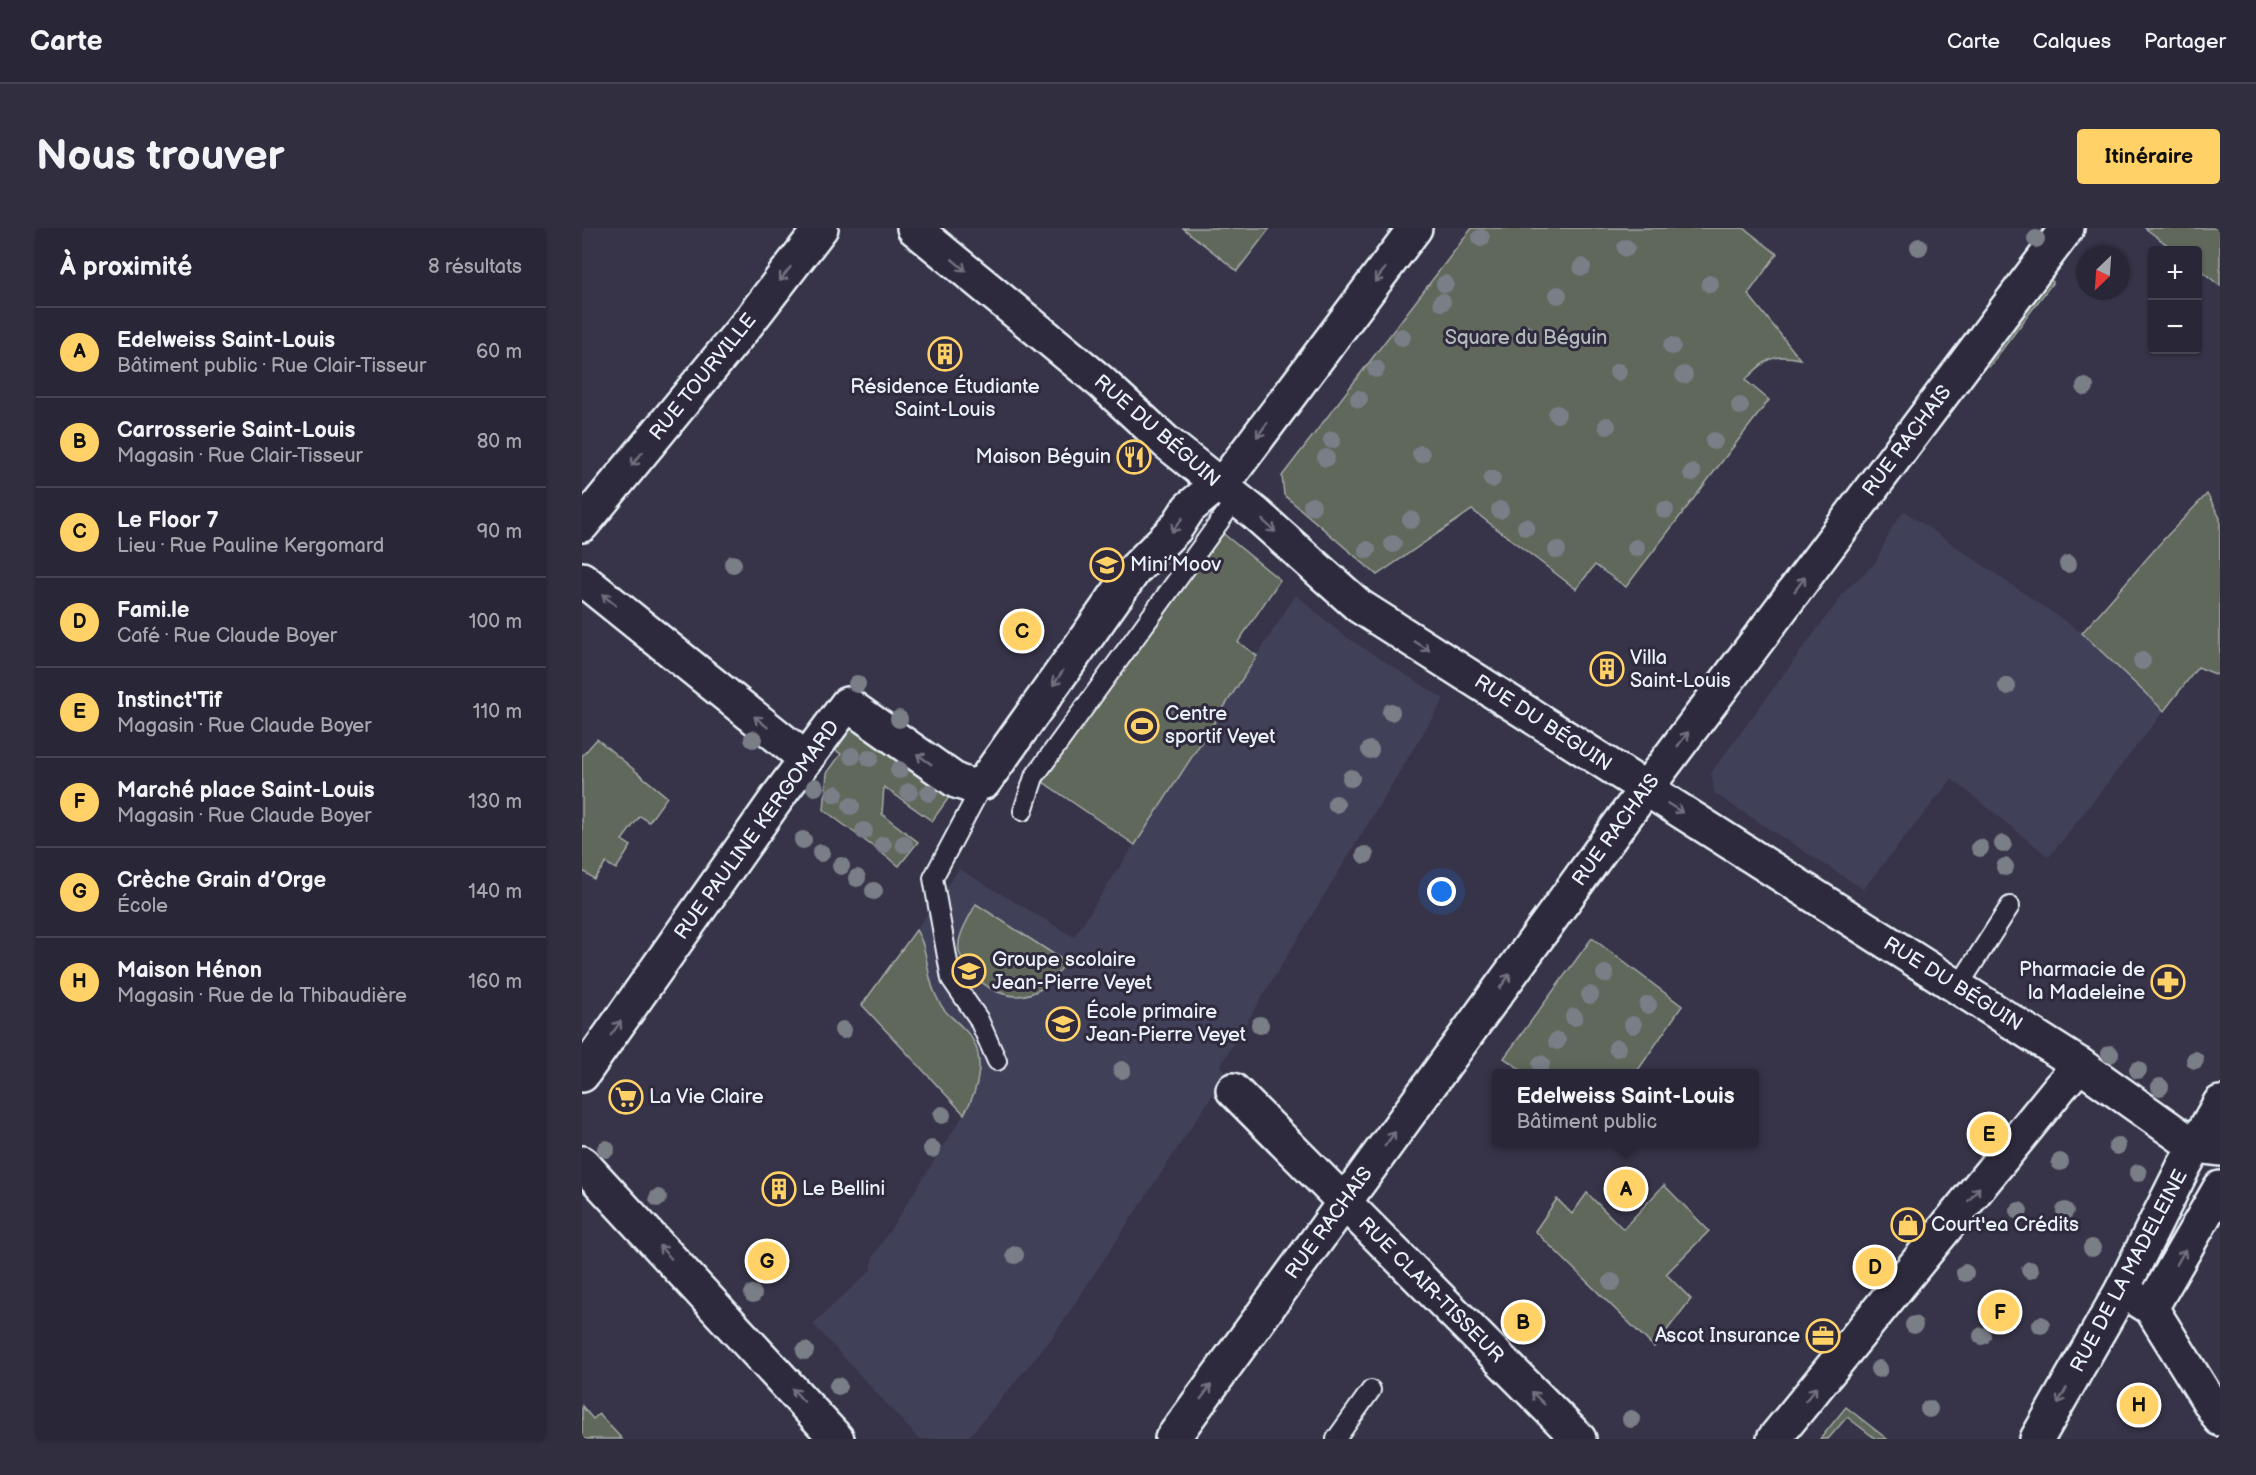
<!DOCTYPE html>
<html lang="fr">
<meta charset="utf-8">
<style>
:root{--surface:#292737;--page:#312f3f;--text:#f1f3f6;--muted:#a5a5ad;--line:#454452;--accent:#ffd166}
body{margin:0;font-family:"Balsamiq Sans",sans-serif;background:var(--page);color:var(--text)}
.controls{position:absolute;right:18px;top:18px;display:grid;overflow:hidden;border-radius:6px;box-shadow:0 2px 4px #0004}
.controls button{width:54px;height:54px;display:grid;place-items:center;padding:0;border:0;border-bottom:2px solid var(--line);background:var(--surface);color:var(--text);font:30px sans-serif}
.compass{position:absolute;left:1494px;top:18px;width:54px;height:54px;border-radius:50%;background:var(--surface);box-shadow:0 2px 4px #0004;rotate:205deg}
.you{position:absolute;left:860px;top:664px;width:21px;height:21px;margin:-15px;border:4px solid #fff;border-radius:50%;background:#1a73e8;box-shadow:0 0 0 9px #1a73e833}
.badge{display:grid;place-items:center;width:39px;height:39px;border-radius:50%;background:var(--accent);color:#111;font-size:20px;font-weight:700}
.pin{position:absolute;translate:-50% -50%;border:3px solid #fff;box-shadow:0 2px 6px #0006}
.popup{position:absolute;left:910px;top:841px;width:267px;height:78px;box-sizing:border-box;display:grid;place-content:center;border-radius:6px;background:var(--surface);filter:drop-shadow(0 2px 4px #0005);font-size:20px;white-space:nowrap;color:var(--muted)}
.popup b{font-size:22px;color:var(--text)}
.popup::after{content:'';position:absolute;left:50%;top:100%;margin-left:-12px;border:12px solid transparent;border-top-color:var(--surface)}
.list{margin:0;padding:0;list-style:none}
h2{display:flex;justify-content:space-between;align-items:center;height:78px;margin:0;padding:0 24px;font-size:26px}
h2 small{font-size:20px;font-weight:400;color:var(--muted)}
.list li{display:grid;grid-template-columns:39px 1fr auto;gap:18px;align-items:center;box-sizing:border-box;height:90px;padding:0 24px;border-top:2px solid var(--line)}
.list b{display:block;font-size:22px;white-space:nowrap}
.list p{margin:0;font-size:20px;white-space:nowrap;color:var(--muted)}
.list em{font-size:20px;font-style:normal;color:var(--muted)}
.map{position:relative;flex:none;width:1638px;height:1211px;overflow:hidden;border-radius:6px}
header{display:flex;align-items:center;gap:36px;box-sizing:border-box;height:84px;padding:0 30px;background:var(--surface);border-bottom:2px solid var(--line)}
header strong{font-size:28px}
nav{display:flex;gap:33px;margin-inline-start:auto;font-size:21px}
.intro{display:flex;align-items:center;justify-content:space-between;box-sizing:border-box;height:144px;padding:0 36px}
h1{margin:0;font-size:42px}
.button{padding:15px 27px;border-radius:6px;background:var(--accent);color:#111;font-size:21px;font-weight:700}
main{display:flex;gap:36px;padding:0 36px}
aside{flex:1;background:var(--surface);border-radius:6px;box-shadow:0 2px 4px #0004}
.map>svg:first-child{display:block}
</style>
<header>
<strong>Carte</strong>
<nav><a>Carte</a><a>Calques</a><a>Partager</a></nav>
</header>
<div class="intro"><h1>Nous trouver</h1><a class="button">Itinéraire</a></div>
<main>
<aside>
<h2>À proximité<small>8 résultats</small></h2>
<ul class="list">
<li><span class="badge">A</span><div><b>Edelweiss Saint-Louis</b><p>Bâtiment public · Rue Clair-Tisseur</p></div><em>60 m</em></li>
<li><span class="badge">B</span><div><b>Carrosserie Saint-Louis</b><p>Magasin · Rue Clair-Tisseur</p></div><em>80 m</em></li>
<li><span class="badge">C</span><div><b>Le Floor 7</b><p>Lieu · Rue Pauline Kergomard</p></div><em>90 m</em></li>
<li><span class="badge">D</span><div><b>Fami.le</b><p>Café · Rue Claude Boyer</p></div><em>100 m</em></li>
<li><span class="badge">E</span><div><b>Instinct'Tif</b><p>Magasin · Rue Claude Boyer</p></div><em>110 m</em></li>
<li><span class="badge">F</span><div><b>Marché place Saint-Louis</b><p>Magasin · Rue Claude Boyer</p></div><em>130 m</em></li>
<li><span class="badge">G</span><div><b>Crèche Grain d’Orge</b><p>École</p></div><em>140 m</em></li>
<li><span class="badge">H</span><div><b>Maison Hénon</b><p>Magasin · Rue de la Thibaudière</p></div><em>160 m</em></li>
</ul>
</aside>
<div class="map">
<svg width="1638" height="1211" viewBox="0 0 1638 1211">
<rect width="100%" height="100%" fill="#373449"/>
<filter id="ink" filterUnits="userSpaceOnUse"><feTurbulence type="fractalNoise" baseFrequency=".0167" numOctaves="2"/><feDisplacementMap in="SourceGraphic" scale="12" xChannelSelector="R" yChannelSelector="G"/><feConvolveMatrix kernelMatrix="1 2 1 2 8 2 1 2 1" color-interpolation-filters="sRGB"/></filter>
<g filter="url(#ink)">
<!-- built -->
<g fill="#414158">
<polygon points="1322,283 1500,405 1582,483 1467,629 1370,551 1281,661 1133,566 1129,545 1264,362 1293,335 1311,298"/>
<polygon points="714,367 761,407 862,471 638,838 645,845 470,1110 385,1211 337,1211 231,1096 289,1042 291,1029 382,886 280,777 377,641 492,709"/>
</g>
<!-- green -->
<g fill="#5f675a" stroke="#a4aca9" stroke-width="1.5">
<polygon points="601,0 688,0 655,43"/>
<path d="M890,0H1162L1195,26L1166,66L1218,131C1189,125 1184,132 1163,152L1187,172L1044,359L1013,337L994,361L890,282L795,347L702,267L700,248Z"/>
<polygon points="1563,0 1638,0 1638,58 1616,40 1616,22 1592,22"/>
<polygon points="1462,47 1471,54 1407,139 1397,133"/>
<polygon points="1625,266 1638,290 1638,448 1616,439 1582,483 1500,405 1581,312"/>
<polygon points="638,303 698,352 656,414 675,428 553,617 461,554"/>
<polygon points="266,494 368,568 350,593 302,559 300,586 336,614 317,638 242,582 245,545 259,526 249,519"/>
<polygon points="15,511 85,569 67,594 58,588 40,612 49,618 34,641 24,635 12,651 0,642 0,528"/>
<path d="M394,676L484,734C476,745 468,757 455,763C428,776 402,761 386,740C383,735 378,729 377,723C374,709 388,688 394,676Z"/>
<path d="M334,702C346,720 344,744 352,763C362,787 367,785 383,802C406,825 397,861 382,886L280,777Z"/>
<polygon points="1010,710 1100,778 1054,845 944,845 922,830"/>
<polygon points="1082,957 1127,1003 1084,1046 1109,1071 1072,1119 953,1003 975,971 990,986 1005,965 1041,1001"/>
<polygon points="0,1178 11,1191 17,1186 40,1211 0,1211"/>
<polygon points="1264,1179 1305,1211 1294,1211 1265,1189 1246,1211 1238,1211"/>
</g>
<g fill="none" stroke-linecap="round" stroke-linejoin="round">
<!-- lane casing -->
<g stroke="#e8f1f8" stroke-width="22">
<g id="lane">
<polyline points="402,554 351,650 369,751 396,790 415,833"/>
<polyline points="441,583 452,549 654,271"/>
<polyline points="1376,759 1428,678"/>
<polyline points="754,1211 789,1162"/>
</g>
</g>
<!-- street casing -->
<g stroke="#e8f1f8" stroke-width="38">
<g id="street">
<polyline points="332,0 519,154 584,214 674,286 777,378 1498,837 1601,910 1614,918 1638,921"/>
<polyline points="0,297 165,96 239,0"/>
<polyline points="0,351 224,531"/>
<polyline points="0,847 198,566 265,476 374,553 389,558 402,554 553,341 594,300 607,280 649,245 833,0"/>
<polyline points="651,862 997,1211"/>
<polyline points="1540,1062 1569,1080 1638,1191"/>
<polyline points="1569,1080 1638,960"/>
<polyline points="590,1211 1045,586 1485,0"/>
<polyline points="1192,1211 1478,859 1498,837"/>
<polyline points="1455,1211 1540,1062 1601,940 1638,875"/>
</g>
</g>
<!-- secondary casing -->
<g stroke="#e8f1f8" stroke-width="38">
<polyline id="secondary" points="0,935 255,1211"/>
</g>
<!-- lane -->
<use href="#lane" stroke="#2f2a3d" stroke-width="18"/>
<!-- street -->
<use href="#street" stroke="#2f2a3d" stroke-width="33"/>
<!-- secondary -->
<use href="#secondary" stroke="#2f2a3d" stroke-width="33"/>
</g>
<!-- trees -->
<g fill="#7a7e87">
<circle cx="899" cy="10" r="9"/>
<circle cx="1454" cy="11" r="9"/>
<circle cx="1337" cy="19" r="9"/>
<circle cx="1044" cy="20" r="9"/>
<circle cx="1000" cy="39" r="9"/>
<circle cx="863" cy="56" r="9"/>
<circle cx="1128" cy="56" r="9"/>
<circle cx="976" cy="67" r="9"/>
<circle cx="860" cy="74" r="9"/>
<circle cx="943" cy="105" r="9"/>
<circle cx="820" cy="109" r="9"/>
<circle cx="1090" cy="118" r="9"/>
<circle cx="794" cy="141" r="9"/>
<circle cx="1036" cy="144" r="9"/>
<circle cx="1102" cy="147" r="9"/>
<circle cx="1503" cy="159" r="9"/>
<circle cx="777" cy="171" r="9"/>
<circle cx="1158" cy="178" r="9"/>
<circle cx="975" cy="186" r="9"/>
<circle cx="1025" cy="198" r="9"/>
<circle cx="750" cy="212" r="9"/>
<circle cx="1132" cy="213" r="9"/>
<circle cx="839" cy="226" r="9"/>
<circle cx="744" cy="230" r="9"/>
<circle cx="1110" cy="245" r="9"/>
<circle cx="910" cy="251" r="9"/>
<circle cx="730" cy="278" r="9"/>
<circle cx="918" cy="282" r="9"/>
<circle cx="1083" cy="282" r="9"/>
<circle cx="829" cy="292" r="9"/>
<circle cx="944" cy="299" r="9"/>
<circle cx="811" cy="316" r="9"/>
<circle cx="1054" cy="320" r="9"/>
<circle cx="785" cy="322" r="9"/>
<circle cx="975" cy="322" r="9"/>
<circle cx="151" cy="336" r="9"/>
<circle cx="1486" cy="336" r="9"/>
<circle cx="1560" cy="433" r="9"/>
<circle cx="275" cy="456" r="9"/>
<circle cx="1425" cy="458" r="9"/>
<circle cx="809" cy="484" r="9"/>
<circle cx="317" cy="491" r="9"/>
<circle cx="171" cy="511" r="9"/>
<circle cx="788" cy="522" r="9"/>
<circle cx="270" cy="528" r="9"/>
<circle cx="288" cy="530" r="9"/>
<circle cx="317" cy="542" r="9"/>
<circle cx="769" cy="550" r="9"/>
<circle cx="233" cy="559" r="9"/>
<circle cx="327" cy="564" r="9"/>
<circle cx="347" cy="565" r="9"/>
<circle cx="253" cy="566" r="9"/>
<circle cx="754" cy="576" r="9"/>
<circle cx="269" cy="578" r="9"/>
<circle cx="282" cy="603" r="9"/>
<circle cx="221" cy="612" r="9"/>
<circle cx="322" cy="616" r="9"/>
<circle cx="1421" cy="616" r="9"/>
<circle cx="301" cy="617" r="9"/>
<circle cx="1398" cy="620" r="9"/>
<circle cx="239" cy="625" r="9"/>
<circle cx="783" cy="627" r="9"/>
<circle cx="259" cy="638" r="9"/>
<circle cx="1423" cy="639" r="9"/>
<circle cx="275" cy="650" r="9"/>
<circle cx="292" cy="663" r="9"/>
<circle cx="1023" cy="746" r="9"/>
<circle cx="1008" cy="767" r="9"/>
<circle cx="1066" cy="777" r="9"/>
<circle cx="992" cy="789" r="9"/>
<circle cx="678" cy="797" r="9"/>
<circle cx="1051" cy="797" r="9"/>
<circle cx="261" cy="802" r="9"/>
<circle cx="975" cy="813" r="9"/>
<circle cx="1035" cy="820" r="9"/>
<circle cx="1528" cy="826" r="9"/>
<circle cx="1613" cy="832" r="9"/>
<circle cx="959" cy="836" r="9"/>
<circle cx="540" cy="842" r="9"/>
<circle cx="1556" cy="842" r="9"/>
<circle cx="1578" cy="859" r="9"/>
<circle cx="360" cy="887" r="9"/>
<circle cx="1535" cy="918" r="9"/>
<circle cx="24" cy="921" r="9"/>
<circle cx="350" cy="921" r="9"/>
<circle cx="1478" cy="934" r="9"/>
<circle cx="1556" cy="945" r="9"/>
<circle cx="76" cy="970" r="9"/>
<circle cx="1437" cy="983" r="9"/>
<circle cx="1483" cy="983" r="9"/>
<circle cx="1510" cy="1020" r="9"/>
<circle cx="433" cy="1027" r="9"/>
<circle cx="1448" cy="1042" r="9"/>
<circle cx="1383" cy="1045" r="9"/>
<circle cx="1030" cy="1054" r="9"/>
<circle cx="171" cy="1066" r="9"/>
<circle cx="1332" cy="1097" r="9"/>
<circle cx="1459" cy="1097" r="9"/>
<circle cx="1400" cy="1108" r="9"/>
<circle cx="223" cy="1123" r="9"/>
<circle cx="1297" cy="1141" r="9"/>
<circle cx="256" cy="1158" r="9"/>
<circle cx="1347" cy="1181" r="9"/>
<circle cx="1049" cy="1191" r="9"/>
</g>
<!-- one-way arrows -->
<defs><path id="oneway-shaft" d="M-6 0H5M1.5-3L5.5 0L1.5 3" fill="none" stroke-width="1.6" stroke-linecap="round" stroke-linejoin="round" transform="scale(1.5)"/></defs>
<g stroke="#70707e">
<use href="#oneway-shaft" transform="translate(377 37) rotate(40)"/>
<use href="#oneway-shaft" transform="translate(203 46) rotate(128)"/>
<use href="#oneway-shaft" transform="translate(798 47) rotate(127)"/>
<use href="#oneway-shaft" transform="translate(680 202) rotate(126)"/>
<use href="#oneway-shaft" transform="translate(55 231) rotate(129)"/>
<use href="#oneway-shaft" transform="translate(595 297) rotate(128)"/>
<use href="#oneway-shaft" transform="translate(687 298) rotate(43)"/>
<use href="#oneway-shaft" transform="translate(1218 356) rotate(-53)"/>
<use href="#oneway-shaft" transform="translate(27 372) rotate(-141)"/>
<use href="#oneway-shaft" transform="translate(840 418) rotate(32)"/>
<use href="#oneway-shaft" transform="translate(476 450) rotate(125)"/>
<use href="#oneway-shaft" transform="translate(179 494) rotate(-141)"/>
<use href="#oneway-shaft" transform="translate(1101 511) rotate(-53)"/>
<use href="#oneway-shaft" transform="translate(342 531) rotate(-145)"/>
<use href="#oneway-shaft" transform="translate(1093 580) rotate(32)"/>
<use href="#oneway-shaft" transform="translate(923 753) rotate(-54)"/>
<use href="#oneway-shaft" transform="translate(34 800) rotate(-55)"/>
<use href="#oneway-shaft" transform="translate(808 911) rotate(-54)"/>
<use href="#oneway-shaft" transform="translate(1392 966) rotate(-51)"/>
<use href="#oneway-shaft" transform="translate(83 1024) rotate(-133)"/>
<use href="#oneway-shaft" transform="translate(1599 1029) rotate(-60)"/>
<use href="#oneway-shaft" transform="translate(624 1164) rotate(-54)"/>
<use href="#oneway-shaft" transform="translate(1229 1166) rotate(-51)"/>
<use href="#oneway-shaft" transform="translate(216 1167) rotate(-132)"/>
<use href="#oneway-shaft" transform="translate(1480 1168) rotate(120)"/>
<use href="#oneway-shaft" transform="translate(956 1170) rotate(-135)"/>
</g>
</g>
<!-- icons -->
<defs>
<g id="building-ring" transform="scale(1.725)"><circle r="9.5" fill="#2f2a3d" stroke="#ffd166" stroke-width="1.5"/><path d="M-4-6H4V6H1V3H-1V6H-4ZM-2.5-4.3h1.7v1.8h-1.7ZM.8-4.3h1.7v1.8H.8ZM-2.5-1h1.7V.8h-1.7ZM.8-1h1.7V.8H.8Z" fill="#ffd166"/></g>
<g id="restaurant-ring" transform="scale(1.725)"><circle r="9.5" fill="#2f2a3d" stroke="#ffd166" stroke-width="1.5"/><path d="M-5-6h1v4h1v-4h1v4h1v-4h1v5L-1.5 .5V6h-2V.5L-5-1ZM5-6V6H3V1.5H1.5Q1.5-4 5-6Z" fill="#ffd166"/></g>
<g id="school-ring" transform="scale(1.725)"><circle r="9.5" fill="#2f2a3d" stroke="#ffd166" stroke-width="1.5"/><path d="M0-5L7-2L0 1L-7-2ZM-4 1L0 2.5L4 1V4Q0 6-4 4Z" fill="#ffd166"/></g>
<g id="stadium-ring" transform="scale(1.725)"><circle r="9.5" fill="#2f2a3d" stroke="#ffd166" stroke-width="1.5"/><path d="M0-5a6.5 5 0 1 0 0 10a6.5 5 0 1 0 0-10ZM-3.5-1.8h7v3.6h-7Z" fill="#ffd166"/></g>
<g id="pharmacy-ring" transform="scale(1.725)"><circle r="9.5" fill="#2f2a3d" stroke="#ffd166" stroke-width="1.5"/><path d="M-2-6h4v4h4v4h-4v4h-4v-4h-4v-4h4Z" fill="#ffd166"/></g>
<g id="supermarket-ring" transform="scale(1.725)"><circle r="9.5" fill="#2f2a3d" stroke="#ffd166" stroke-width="1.5"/><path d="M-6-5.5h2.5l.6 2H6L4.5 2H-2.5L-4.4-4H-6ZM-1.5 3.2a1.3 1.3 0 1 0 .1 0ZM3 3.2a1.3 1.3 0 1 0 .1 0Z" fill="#ffd166"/></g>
<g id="shop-ring" transform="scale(1.725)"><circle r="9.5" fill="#2f2a3d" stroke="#ffd166" stroke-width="1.5"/><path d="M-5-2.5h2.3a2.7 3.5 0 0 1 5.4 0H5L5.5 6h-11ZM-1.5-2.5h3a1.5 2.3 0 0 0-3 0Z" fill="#ffd166"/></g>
<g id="office-ring" transform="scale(1.725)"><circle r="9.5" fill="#2f2a3d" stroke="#ffd166" stroke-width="1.5"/><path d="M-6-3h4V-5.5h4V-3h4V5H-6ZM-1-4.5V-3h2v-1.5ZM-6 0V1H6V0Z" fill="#ffd166"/></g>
</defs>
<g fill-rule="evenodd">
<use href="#building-ring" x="363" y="126"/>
<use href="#restaurant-ring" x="552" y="229"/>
<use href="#school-ring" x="525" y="337"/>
<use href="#building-ring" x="1025" y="441"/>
<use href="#stadium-ring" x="560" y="498"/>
<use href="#school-ring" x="387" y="743"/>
<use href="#pharmacy-ring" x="1586" y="754"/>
<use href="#school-ring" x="481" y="796"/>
<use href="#supermarket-ring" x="44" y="869"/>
<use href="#building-ring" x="197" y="961"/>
<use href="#shop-ring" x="1326" y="997"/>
<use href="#office-ring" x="1241" y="1108"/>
</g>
<g text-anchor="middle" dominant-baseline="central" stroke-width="6" stroke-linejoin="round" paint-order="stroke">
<!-- park labels -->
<g font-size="20" fill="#b1bab9" stroke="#2f2a3d">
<text x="944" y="110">Square du Béguin</text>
</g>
<!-- street labels -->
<g font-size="20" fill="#e8f1f8" stroke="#2f2a3d">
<text transform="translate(121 149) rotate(-51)">RUE TOURVILLE</text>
<text transform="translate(575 203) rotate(41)">RUE DU BÉGUIN</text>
<text transform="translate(1325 213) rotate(-53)">RUE RACHAIS</text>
<text transform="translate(961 495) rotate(33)">RUE DU BÉGUIN</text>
<text transform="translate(175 602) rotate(-54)">RUE PAULINE KERGOMARD</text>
<text transform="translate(1034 602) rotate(-54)">RUE RACHAIS</text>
<text transform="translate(1371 756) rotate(32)">RUE DU BÉGUIN</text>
<text transform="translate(747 995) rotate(-54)">RUE RACHAIS</text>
<text transform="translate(1547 1043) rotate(-62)">RUE DE LA MADELEINE</text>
<text transform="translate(849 1062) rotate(45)">RUE CLAIR-TISSEUR</text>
</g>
<!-- poi labels -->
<g font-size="20" fill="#e8f1f8" stroke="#2f2a3d" text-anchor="start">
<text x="363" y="159" text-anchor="middle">Résidence Étudiante<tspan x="363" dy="23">Saint-Louis</tspan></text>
<text x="529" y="229" text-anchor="end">Maison Béguin</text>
<text x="548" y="337">Mini’Moov</text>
<text x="1048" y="430">Villa<tspan x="1048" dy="23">Saint-Louis</tspan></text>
<text x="583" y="486">Centre<tspan x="583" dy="23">sportif Veyet</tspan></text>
<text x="410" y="732">Groupe scolaire<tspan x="410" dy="23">Jean-Pierre Veyet</tspan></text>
<text x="1563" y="742" text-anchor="end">Pharmacie de<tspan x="1563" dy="23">la Madeleine</tspan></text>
<text x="504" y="784">École primaire<tspan x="504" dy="23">Jean-Pierre Veyet</tspan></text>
<text x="67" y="869">La Vie Claire</text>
<text x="220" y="961">Le Bellini</text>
<text x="1349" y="997">Court'ea Crédits</text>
<text x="1218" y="1108" text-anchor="end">Ascot Insurance</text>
</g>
</g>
</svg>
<div class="controls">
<button>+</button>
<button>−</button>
</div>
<svg class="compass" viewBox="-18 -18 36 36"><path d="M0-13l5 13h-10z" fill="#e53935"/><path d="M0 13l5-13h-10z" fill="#a5a5ad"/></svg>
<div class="you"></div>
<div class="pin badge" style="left:1044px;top:961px">A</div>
<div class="popup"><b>Edelweiss Saint-Louis</b>Bâtiment public</div>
<div class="pin badge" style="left:941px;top:1094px">B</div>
<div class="pin badge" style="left:440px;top:403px">C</div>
<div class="pin badge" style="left:1293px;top:1039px">D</div>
<div class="pin badge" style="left:1407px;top:906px">E</div>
<div class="pin badge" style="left:1418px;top:1084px">F</div>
<div class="pin badge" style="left:185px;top:1033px">G</div>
<div class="pin badge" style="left:1557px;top:1177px">H</div>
</div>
</main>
